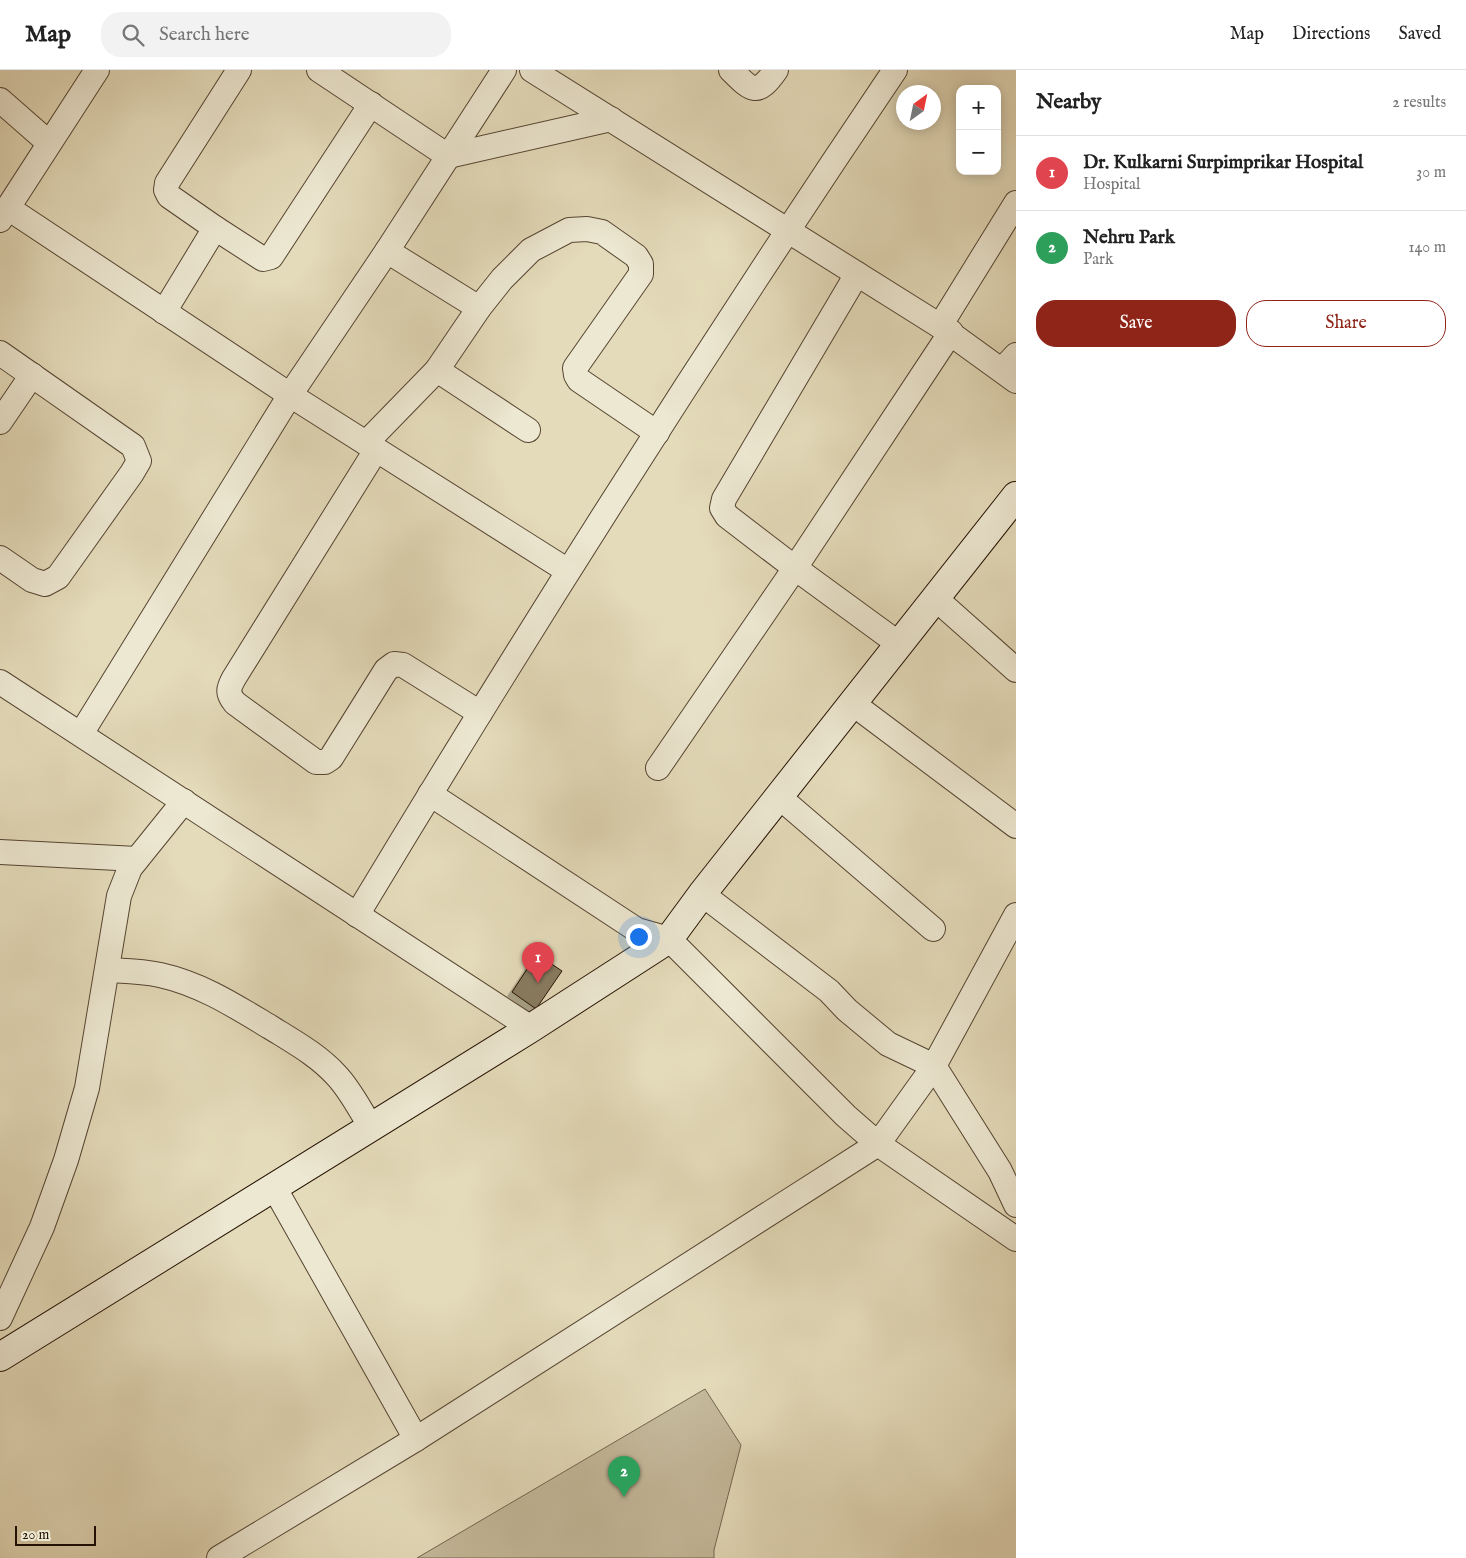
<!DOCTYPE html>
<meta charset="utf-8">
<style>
:root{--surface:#fff;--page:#f2f2f2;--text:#222;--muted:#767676;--line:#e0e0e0;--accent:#8f2418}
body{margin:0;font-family:"IM FELL English",serif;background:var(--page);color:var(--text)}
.controls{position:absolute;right:15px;top:15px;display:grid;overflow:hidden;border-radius:10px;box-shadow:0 2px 12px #0003}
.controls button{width:45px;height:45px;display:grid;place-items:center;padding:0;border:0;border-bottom:1px solid var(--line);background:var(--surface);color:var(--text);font:25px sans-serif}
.compass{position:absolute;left:896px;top:15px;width:45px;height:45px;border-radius:50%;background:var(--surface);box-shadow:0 2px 12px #0003;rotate:33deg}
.scale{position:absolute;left:15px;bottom:12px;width:81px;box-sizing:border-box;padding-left:5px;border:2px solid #251203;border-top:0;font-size:14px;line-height:18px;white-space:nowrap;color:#251203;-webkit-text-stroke:4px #ede8d2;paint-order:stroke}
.you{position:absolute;left:638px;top:866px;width:18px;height:18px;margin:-12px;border:4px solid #fff;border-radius:50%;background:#1a73e8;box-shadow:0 0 0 8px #1a73e833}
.badge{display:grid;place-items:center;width:32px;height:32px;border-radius:50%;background:var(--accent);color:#fff;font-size:16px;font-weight:700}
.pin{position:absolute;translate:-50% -41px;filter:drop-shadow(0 1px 2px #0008)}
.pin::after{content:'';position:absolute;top:26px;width:18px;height:15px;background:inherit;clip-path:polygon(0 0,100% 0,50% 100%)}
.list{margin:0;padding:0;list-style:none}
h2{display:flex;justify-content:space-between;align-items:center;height:65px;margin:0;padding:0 20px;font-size:21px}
h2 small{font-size:16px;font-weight:400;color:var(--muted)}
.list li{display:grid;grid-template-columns:32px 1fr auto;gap:15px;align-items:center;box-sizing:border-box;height:75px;padding:0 20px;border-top:1px solid var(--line)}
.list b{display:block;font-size:19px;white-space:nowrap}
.list p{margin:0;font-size:16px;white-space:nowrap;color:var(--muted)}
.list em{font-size:16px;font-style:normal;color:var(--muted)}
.actions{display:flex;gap:10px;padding:15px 20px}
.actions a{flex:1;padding:11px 0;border:1px solid var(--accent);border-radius:20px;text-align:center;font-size:18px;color:var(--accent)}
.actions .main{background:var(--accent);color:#fff}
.icon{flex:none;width:28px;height:28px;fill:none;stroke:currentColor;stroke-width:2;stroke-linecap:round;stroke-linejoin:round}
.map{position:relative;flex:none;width:1016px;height:1488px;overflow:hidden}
header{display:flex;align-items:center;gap:30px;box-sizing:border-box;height:70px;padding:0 25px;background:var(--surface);border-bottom:1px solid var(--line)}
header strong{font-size:24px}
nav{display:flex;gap:28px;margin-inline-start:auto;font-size:18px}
.search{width:350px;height:45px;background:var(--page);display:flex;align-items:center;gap:12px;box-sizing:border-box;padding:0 18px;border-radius:20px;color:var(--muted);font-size:19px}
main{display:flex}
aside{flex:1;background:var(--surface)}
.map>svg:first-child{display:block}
</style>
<header>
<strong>Map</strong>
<div class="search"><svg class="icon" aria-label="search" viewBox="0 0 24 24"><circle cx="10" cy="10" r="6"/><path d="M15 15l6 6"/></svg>Search here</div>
<nav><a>Map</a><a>Directions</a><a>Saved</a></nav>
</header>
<main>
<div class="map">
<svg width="1016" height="1488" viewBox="0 0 1016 1488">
<defs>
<filter id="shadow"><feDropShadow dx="-4.5" dy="4.5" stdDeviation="0" flood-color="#0004"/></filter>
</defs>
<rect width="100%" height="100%" fill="#e4dbba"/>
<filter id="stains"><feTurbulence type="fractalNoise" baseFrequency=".004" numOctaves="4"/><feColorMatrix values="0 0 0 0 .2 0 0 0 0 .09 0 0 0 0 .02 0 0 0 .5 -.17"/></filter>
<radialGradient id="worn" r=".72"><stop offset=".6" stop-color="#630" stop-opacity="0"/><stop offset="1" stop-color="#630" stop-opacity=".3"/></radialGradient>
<!-- green -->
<polygon fill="#c4b99b" stroke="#74664f" points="705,1319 741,1375 714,1480 714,1488 417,1488"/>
<!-- building -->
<polygon fill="#887b62" stroke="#251203" filter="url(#shadow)" points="537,884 562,901 536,939 512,922"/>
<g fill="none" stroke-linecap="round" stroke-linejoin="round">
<!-- street casing -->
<g stroke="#554431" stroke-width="26">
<g id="street">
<polyline points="319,0 448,86 611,49"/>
<polyline points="532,0 940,256 1016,311"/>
<path d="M731,0C752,21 757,27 776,0"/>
<polyline points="0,30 49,73"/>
<polyline points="8,138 290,325 568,501"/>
<polyline points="0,150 97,0"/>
<polyline points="215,158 169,126 166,120 167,113 239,0"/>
<polyline points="387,181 479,238"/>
<polyline points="857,204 724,429 722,438 727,446 795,498 899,574"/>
<polyline points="164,242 215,158 263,189 271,187 371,34"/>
<polyline points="940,256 1016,133"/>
<polyline points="0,283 133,376 139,391 132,403 58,507 45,514 32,510 0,488"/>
<polyline points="437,300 528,360"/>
<polyline points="1002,300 1016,285"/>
<polyline points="0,352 32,305"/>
<polyline points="366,373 437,300 479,238 502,209 531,180 569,160 587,159 602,162 636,186 641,194 641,204 575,298 576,305 579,310 657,363"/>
<path d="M376,380L234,608C228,619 227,623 235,633L316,692H325L331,688L386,600L394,594L403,595L480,643"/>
<polyline points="935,528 1016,600"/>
<polyline points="0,612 531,958"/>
<polyline points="852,633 1016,756"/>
<polyline points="81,664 290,325 387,181 504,0"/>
<polyline points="658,698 795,498 951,262"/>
<polyline points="430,724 637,860 669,869 846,1046 878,1074 1016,1169"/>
<polyline points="778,726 933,859"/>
<polyline points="0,782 137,789"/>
<polyline points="702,824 829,921 847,940 888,974 934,996 1000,1101 1016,1135"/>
<path d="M357,845C529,559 708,277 895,0"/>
<path d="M107,900C125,901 142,901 160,905C201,914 235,936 270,957C294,972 318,985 337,1006C351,1021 360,1040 371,1057"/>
<polyline points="274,1117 416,1369"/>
<polyline points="0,1248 42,1157 66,1090 87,1018 119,826 130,798 184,731"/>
<polyline points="219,1488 416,1369 878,1074 934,996 1016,845"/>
</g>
</g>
<!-- secondary casing -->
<g stroke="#251203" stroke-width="30">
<polyline id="secondary" points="0,1287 531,958 669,869 702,824 1016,426"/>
</g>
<!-- street -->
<use href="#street" stroke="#ede8d2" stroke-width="24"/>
<!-- secondary -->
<use href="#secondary" stroke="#ede8d2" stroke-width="28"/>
</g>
<rect width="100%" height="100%" filter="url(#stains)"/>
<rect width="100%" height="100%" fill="url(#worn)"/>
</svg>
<div class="controls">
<button>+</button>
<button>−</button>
</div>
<svg class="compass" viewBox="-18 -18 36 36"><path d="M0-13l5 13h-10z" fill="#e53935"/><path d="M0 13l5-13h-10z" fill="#767676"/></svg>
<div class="scale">20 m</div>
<div class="you"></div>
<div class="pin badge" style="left:538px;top:913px;background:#e0444e">1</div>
<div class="pin badge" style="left:624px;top:1427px;background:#2e9e5b">2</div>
</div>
<aside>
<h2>Nearby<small>2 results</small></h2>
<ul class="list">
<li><span class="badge" style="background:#e0444e">1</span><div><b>Dr. Kulkarni Surpimprikar Hospital</b><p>Hospital</p></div><em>30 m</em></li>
<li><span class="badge" style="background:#2e9e5b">2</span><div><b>Nehru Park</b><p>Park</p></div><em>140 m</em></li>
</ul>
<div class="actions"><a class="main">Save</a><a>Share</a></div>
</aside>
</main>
